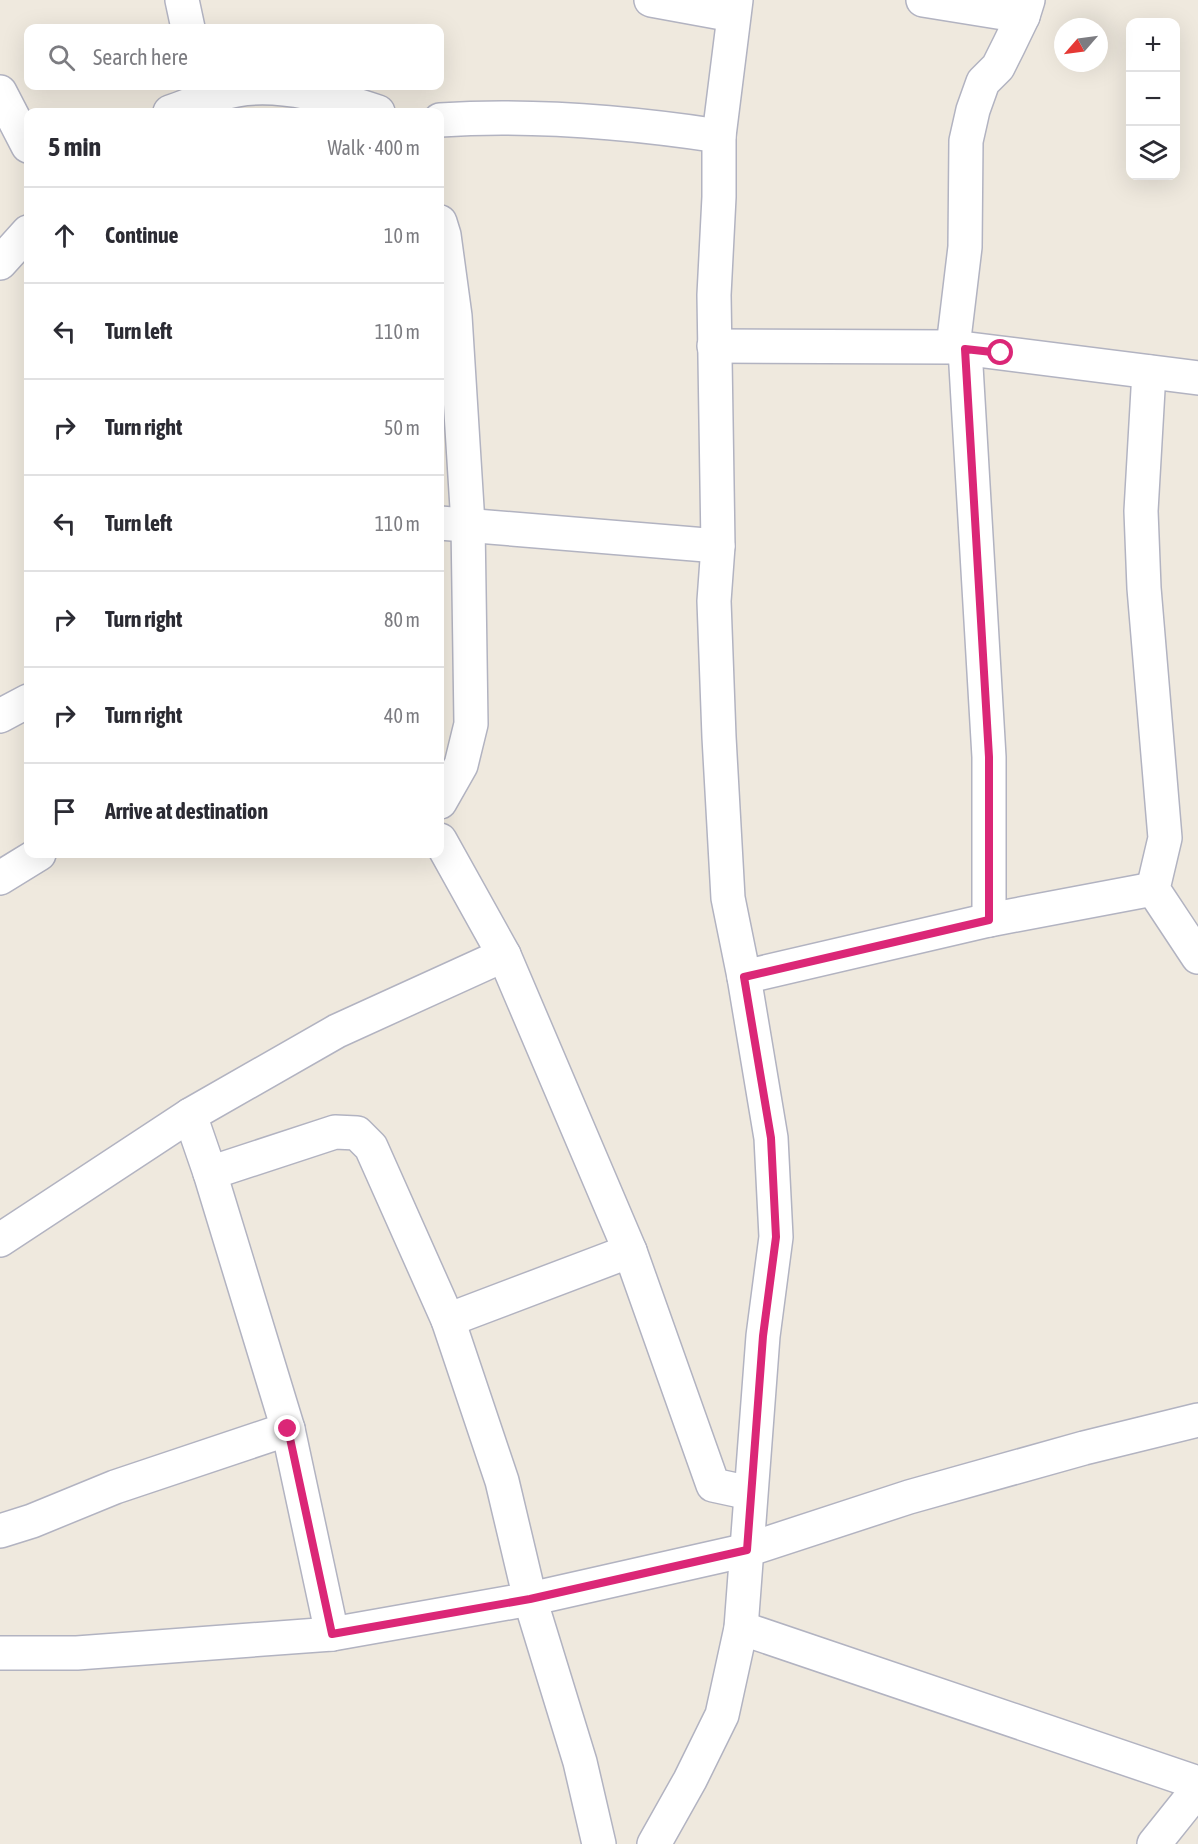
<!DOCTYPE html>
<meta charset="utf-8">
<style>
:root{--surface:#fff;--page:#f2f2f3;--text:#2b2b33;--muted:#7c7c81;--line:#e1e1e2}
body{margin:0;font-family:"Asap Condensed",sans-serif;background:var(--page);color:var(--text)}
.controls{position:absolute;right:18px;top:18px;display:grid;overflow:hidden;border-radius:12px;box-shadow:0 6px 24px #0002}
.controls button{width:54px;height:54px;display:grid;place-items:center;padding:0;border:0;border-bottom:2px solid var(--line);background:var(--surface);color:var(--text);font:30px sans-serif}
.compass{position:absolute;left:1054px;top:18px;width:54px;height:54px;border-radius:50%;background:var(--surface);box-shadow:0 6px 24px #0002;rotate:242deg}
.stop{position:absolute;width:18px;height:18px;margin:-14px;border:4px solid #db2777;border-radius:50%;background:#fff}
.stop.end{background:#db2777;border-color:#fff;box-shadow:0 2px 6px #0008}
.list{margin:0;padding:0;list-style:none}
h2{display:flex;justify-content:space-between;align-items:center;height:78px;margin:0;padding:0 24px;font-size:26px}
h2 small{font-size:20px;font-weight:400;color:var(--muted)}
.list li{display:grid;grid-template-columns:39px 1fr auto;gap:18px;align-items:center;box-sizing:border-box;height:96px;padding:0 24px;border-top:2px solid var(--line)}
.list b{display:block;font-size:22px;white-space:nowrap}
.list em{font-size:20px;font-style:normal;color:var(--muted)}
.icon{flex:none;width:33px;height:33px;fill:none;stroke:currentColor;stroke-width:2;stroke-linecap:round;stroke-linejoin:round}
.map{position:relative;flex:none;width:1198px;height:1844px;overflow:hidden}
.search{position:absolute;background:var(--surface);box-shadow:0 6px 24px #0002;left:24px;top:24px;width:420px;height:66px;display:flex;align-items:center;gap:15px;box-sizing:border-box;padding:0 21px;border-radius:12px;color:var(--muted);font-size:22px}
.panel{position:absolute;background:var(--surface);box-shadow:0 6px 24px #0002;left:24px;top:108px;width:420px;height:750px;border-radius:12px}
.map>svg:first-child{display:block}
</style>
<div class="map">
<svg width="1198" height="1844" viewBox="0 0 1198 1844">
<rect width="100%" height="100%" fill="#efe9de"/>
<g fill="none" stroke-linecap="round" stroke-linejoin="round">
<!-- minor casing -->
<g stroke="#b2b3c1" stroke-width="36">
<g id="minor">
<polyline points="182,0 188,28"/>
<polyline points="651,0 733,15"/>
<polyline points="923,0 1023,16"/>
<polyline points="0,92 28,146"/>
<path d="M170,112C191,105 214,94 237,90C281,82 336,98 378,112"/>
<path d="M440,120C533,114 626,122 719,136"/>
<polyline points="440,222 444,235 455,316 468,524 471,724 461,765 440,802"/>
<polyline points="0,263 28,232"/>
<polyline points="714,346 953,347 1198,378"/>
<polyline points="953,347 965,247 966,141 973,110 983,82 998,67 1009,45 1023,16 1028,0"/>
<polyline points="1149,372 1141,511 1144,588 1165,838 1153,889 1198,957"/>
<polyline points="440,523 718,546"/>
<polyline points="0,716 28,701"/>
<polyline points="440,840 504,955 630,1251 713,1485 750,1493"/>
<polyline points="0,878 39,854"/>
<polyline points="989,920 1153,889"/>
<polyline points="744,977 989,920 989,757 965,349"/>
<polyline points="190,1115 210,1173 288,1429 332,1634"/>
<polyline points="210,1173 335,1132 357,1133 371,1147 448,1320 502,1481 530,1599 580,1762 599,1844"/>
<polyline points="0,1240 190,1115 337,1031 504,955"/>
<polyline points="448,1320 630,1251"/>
<polyline points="0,1531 32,1521 115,1487 288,1429"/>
<polyline points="741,1628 1198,1783"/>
<polyline points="0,1653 77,1653 332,1634 530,1599 747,1550 909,1497 1084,1448 1198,1420"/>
<polyline points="654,1844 690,1780 722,1715 741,1628 763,1336 776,1237 771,1138 744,977 728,898 719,737 714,601 718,546 714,295 719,197 719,136 736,0"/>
<polyline points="1154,1844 1198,1789"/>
</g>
</g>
<!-- minor -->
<use href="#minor" stroke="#fff" stroke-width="33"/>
</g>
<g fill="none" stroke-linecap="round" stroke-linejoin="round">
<!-- route -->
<polyline stroke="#db2777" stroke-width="8" points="288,1429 332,1634 530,1599 747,1550 763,1336 776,1237 771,1138 744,977 989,920 989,757 965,349 1001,353"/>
</g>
</svg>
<div class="controls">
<button>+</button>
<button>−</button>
<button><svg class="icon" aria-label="layers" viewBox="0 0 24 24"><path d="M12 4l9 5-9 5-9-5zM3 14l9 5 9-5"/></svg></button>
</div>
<svg class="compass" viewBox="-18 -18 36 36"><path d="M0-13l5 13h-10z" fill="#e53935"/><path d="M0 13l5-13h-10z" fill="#7c7c81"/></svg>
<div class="stop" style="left:1001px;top:353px"></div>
<div class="stop end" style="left:288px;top:1429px"></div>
<div class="search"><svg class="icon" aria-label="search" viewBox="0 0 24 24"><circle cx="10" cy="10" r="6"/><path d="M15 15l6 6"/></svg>Search here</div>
<section class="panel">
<h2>5 min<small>Walk · 400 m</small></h2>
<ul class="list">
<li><svg class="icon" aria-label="ahead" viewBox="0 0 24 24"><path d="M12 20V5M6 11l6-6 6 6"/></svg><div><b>Continue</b></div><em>10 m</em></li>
<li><svg class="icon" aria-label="left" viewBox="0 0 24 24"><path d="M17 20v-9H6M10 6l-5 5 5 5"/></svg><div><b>Turn left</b></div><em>110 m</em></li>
<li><svg class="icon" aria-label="right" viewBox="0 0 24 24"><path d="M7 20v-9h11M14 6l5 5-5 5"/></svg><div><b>Turn right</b></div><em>50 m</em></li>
<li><svg class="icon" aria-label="left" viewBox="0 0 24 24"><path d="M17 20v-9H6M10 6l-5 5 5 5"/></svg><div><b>Turn left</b></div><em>110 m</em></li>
<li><svg class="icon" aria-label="right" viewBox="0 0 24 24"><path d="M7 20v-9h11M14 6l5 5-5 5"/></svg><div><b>Turn right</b></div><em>80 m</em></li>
<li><svg class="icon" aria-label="right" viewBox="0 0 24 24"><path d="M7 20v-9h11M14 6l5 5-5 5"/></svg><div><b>Turn right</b></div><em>40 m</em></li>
<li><svg class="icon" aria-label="arrive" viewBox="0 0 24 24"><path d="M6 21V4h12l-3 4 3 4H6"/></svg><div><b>Arrive at destination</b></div></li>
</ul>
</section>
</div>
